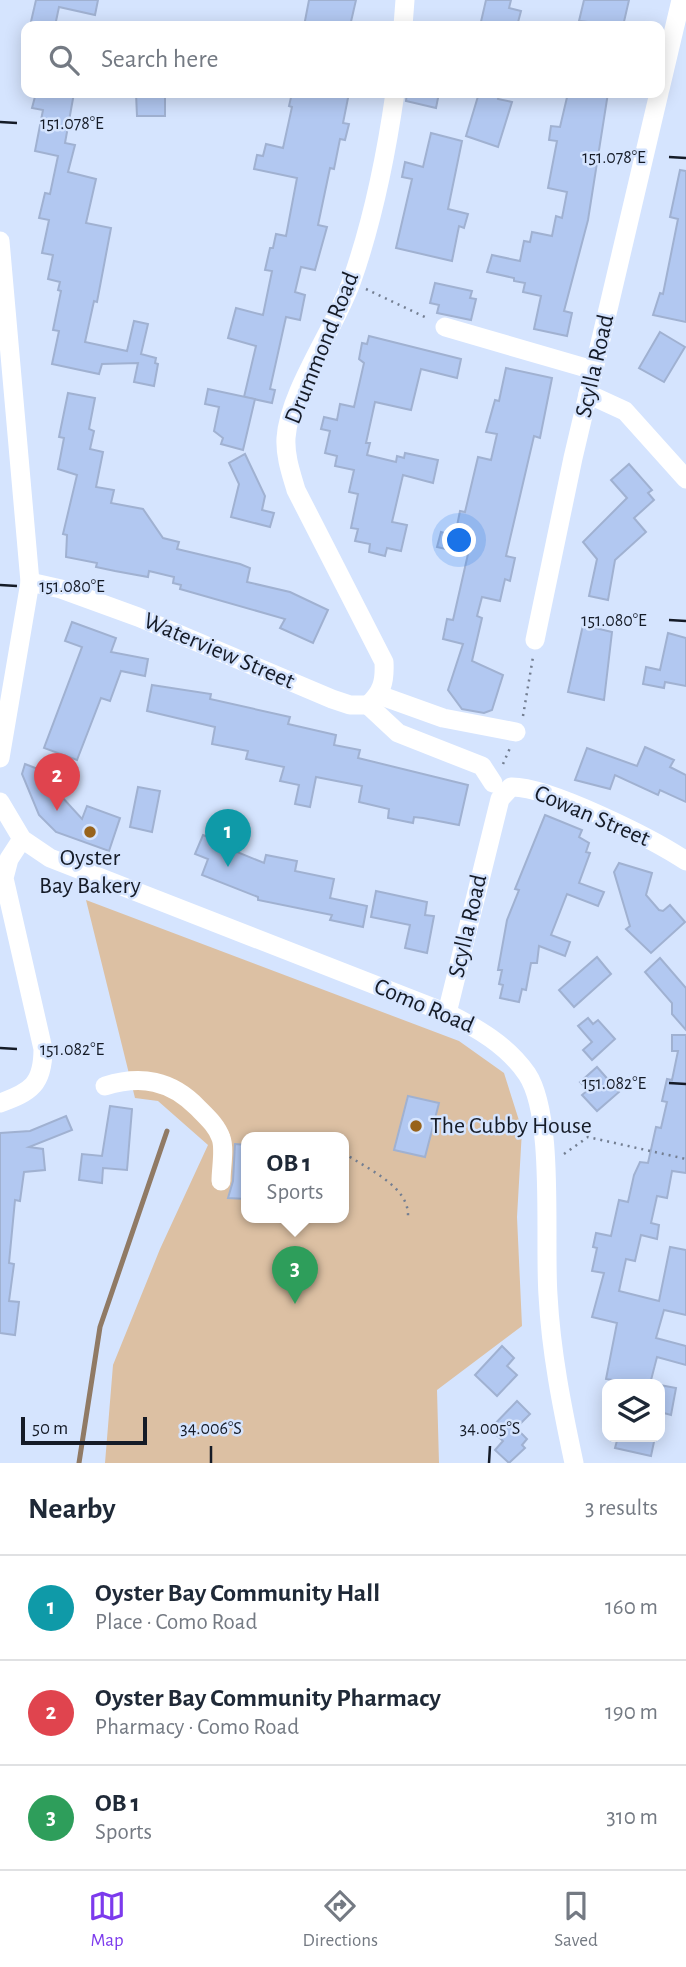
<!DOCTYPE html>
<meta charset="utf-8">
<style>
:root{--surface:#fff;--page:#f2f2f3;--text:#1f2937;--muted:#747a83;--line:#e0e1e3;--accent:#7c3aed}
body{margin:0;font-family:"Alegreya Sans",sans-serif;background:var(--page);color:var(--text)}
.controls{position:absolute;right:21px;bottom:21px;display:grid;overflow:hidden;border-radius:14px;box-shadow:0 4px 18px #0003}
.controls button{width:63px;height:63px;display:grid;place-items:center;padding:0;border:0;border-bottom:2px solid var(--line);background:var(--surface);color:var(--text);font:35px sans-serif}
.scale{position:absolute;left:21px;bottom:18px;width:126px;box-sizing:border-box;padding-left:7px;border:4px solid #151b27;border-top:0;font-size:19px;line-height:24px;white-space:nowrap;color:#151b27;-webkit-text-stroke:5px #d5e4fe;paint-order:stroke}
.you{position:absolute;left:460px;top:541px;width:24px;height:24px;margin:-18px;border:5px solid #fff;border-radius:50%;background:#1a73e8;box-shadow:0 0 0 10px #1a73e833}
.badge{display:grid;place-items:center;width:46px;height:46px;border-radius:50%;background:var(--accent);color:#fff;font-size:23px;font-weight:700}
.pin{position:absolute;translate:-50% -58px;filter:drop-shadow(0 2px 4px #0008)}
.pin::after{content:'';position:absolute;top:37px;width:24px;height:21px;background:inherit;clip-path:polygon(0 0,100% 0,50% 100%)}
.popup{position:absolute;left:241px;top:1132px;width:108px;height:91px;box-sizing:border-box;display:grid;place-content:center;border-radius:14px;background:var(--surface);filter:drop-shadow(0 2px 5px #0005);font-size:23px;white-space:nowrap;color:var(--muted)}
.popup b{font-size:26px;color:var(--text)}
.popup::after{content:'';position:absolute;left:50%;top:100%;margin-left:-14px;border:14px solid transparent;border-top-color:var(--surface)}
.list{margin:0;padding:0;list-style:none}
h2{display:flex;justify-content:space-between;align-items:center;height:91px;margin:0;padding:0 28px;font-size:30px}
h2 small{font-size:23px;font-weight:400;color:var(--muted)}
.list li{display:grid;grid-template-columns:46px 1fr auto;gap:21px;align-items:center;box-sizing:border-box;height:105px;padding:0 28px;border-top:2px solid var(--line)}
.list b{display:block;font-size:26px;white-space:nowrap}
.list p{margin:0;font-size:23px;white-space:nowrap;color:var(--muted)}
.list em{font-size:23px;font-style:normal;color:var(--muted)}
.icon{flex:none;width:38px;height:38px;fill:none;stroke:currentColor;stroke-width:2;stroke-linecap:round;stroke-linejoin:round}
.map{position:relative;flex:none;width:686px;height:1463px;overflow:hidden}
.search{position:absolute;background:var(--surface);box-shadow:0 4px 18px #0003;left:21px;right:21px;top:21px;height:77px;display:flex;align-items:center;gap:18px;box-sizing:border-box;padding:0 24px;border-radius:14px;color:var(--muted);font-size:26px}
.sheet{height:406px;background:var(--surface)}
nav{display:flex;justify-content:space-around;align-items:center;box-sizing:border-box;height:98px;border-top:2px solid var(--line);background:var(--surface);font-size:19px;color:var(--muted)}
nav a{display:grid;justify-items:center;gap:4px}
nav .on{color:var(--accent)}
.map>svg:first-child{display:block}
</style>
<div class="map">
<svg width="686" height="1463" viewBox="0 0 686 1463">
<rect width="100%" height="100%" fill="#d5e4fe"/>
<!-- green -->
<path fill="#dcc0a3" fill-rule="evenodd" d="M86,900L459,1041L504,1073L522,1130L517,1217L522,1326L437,1390L439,1463H105L113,1365L160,1249L208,1145L158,1101L135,1098ZM246,1138H344V1218H246Z"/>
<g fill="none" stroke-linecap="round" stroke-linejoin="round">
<!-- stream -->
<polyline stroke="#907a65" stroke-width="5" points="79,1463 100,1327 167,1131"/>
</g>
<!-- building -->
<g fill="#b2c8f1" stroke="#a0b1d1" stroke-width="2">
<polygon points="36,0 98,0 95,15 59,7 55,26 30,26"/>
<polygon points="309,0 356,0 350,26 304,26"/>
<polygon points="486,0 511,0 509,8 521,11 517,26 480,26"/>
<polygon points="584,0 629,0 623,26 579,21"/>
<polygon points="36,93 74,93 65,143 75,145 68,172 96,179 86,223 111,228 97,302 94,301 85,342 127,351 134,321 148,324 141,354 156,358 155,363 158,364 154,386 134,382 138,363 102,364 99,374 52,364 59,331 53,330 61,291 58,290 60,282 48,279 53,255 42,253 49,220 39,218 45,193 50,194 58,156 35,151 43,110 32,108"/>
<polygon points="136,93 165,93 165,116 137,116"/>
<polygon points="292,93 349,93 343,123 349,124 345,140 340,139 334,169 330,168 318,225 327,227 315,270 301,267 295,292 305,295 300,320 286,317 270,389 275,390 272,403 244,397 256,346 228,338 236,308 263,315 272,271 265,270 270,248 273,248 276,234 286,236 297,178 254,169 257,155 263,156 266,144 283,148 292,107 289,106"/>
<polygon points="407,93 439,93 436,108 406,101"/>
<polygon points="479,93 499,93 498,99 512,102 498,147 466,136"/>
<polygon points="568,93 608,93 588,220 564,311 572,313 567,336 534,329 541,296 523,292 525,283 514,281 514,278 487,272 492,255 520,261 524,241 530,242 532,232 552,236 556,216 562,218 567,192 548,188 557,141 549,140 551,126 560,127"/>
<polygon points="431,133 462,141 448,209 468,214 464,228 459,226 452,261 396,248 412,179 402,177 405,162 423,167"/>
<polygon points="680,170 686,171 686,322 653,315 660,293 663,294 678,219 670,217"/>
<polygon points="435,283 472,291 470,298 476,299 471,320 437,313 439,305 430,303"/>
<polygon points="660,332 685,347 664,382 639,368"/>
<polygon points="369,336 461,359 457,378 421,369 411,410 375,402 366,443 370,443 367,455 396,462 397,456 404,458 405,453 438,460 433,483 403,475 392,522 407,525 401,551 387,548 385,556 369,552 370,544 355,541 358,529 351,528 358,494 349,492 354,470 335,466 337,456 325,453 330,431 321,429 324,417 337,420 340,404 354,407 364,363 359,359 362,343 367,344"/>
<polygon points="506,368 552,378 540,438 534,436 506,556 515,558 510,581 505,579 500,601 482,597 477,616 482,618 472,661 503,675 492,710 484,713 462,709 448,690 463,644 443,639 447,619 453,620 468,554 437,547 441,532 455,536 460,511 465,512 478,457 491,460 497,434 486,432 495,400 499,401"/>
<polygon points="208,389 255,399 243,450 221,444 223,438 214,431 219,407 205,404"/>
<polygon points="68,393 95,398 89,429 94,431 90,449 103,452 96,487 114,490 111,503 143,509 163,538 179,542 177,549 240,564 250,568 247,582 290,592 328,610 313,643 280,628 285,619 180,589 181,585 173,583 174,577 149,571 148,577 115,571 96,567 97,563 66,557 67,535 63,534 77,475 58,469 64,438 59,437"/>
<polygon points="245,454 265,496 262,510 274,513 270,527 231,517 239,484 229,463"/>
<polygon points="629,464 652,490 648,493 654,500 634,518 646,532 615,560 608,600 589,596 597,559 583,542 627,498 611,480"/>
<polygon points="72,622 116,638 111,652 148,659 145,676 121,671 110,701 101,698 77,760 44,748 82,647 65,641"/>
<polygon points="583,625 612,632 604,700 568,692"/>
<polygon points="668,633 686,638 686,686 665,682 664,688 643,684 646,667 660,670"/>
<polygon points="152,685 211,694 210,699 290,717 288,724 336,735 334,745 360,750 358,758 468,785 459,825 423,818 414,817 413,823 388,818 389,809 359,802 362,786 316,777 310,807 295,804 299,785 280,781 284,767 246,759 248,751 212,744 215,727 147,711"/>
<polygon points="645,747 674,760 670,767 686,775 686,802 660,790 658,795 615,775 610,789 575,780 587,748 637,766"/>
<polygon points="25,764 38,769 41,780 54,777 61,796 82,819 87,806 120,818 109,851 56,832 39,815 22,774"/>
<polygon points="138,787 160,791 152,832 130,827"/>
<polygon points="545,815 582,830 579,837 589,843 586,852 590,853 579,883 604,892 598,906 567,894 551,935 570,942 565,956 539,946 537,963 531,963 526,990 522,989 519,1002 500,998 503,985 499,984 502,970 498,970 507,920 519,890 515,889"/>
<polygon points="203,835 215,840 217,836 240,845 237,852 264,863 266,855 297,861 295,871 334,879 330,898 367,906 363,927 330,920 332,915 258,900 258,897 202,875 208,859 195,854"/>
<polygon points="619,863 652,873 646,895 659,910 663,911 670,905 685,922 651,953 626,929 630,926 614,872"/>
<polygon points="376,891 427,902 425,915 434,916 427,953 405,948 410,925 371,917"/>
<polygon points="597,957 611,974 574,1007 559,990"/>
<polygon points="660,958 686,988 686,1030 672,1014 672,1003 645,972"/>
<polygon points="588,1018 593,1024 598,1020 615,1039 592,1060 583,1050 592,1042 578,1026"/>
<polygon points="672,1035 686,1035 686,1173 672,1171 667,1198 657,1196 651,1223 659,1225 657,1239 641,1235 635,1261 626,1259 619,1291 659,1301 670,1247 686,1250 686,1315 664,1310 656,1338 686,1346 686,1365 657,1357 650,1384 612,1384 613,1380 606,1379 617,1323 592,1317 604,1273 592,1271 597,1248 593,1247 596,1233 611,1236 619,1200 628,1202 634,1175 640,1162 648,1163 656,1127 661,1128 667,1102 662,1101 667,1079 672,1080 678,1051 672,1051"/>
<polygon points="597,1067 619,1092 597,1111 582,1095 588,1090 580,1082"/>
<polygon points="408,1096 439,1103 425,1157 394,1150"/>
<polygon points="110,1106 132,1109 127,1170 103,1168 102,1183 79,1180 82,1154 102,1156"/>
<polygon points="66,1116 72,1130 29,1147 43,1149 45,1170 24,1172 20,1201 15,1200 9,1263 14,1264 9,1301 19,1302 15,1335 0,1333 0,1133 30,1131"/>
<polygon points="235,1144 246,1145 246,1199 228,1198 233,1181"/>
<polygon points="502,1346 514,1358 507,1366 517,1375 497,1396 475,1375"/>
<polygon points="660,1385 676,1388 671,1415 660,1412"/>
<polygon points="517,1401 530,1414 516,1428 527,1439 522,1445 525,1448 509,1463 495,1450 503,1441 490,1429"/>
<polygon points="618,1437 655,1437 651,1456 615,1448"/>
</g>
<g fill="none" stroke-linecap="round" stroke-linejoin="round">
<!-- path -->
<g stroke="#737e91" stroke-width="2.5" stroke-dasharray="2 5" stroke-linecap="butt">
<polyline points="366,289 429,319"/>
<polyline points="523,716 533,657"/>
<polyline points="503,764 510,748"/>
<path d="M344,1153C367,1169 409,1186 408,1216"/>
<polyline points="564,1154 588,1137 686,1159"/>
</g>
<!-- minor -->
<g stroke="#fff" stroke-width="19">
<polyline points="403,26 405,0"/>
<polyline points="660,89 681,0"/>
<polyline points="0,241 30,582 0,758"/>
<polyline points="445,327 593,370"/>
<polyline points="588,394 625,411 686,479"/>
<polyline points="30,582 61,589 138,617 332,699 350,705 368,705"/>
<polyline points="535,640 573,458 659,93"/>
<polyline points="379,695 443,718 516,732"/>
<path d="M368,705C382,692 385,682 384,662L296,490C291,473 285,456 286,438C289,391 336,327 352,280C373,220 386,156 395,93"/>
<polyline points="368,705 398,733 482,766 493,783"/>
<path d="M0,802L22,839L50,858L447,1013C477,1028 507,1045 527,1074C555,1116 544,1240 548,1295C551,1352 562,1407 574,1463"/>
<path d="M447,1013L500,799L511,787C548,786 654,839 686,861"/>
<path d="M105,1086C141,1075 171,1080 198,1108C207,1117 217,1126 221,1138C225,1149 221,1168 221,1181"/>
<path d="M0,1103C31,1092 43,1084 43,1049L4,878L9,859L22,839"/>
</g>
</g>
<!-- ticks -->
<path fill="none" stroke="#151b27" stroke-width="2.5" d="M0,122L17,123M669,157L686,158M0,585L17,586M669,620L686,621M0,1048L17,1049M669,1083L686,1084M211,1463V1446M489,1463L490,1446"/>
<!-- markers -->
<g fill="#98631b" stroke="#d5e4fe" stroke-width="2.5">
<circle cx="90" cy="832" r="7"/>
<circle cx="416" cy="1126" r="7"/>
</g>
<g text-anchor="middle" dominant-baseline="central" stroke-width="5" stroke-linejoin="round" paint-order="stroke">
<!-- street labels -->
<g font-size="24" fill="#151b27" stroke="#d5e4fe">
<text transform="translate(322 348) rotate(-68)">Drummond Road</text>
<text transform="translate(595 366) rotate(-77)">Scylla Road</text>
<text transform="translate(219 651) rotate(23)">Waterview Street</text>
<text transform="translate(592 816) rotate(23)">Cowan Street</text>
<text transform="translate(468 926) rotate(-77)">Scylla Road</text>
<text transform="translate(424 1006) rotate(23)">Como Road</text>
</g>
<!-- poi labels -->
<g font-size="24" fill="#151b27" stroke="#d5e4fe">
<text x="90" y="858">Oyster<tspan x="90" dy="28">Bay Bakery</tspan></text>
<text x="430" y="1126" text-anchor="start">The Cubby House</text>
</g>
</g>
<g font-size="18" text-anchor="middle" fill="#151b27" stroke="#d5e4fe" stroke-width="5" stroke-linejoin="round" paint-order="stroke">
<text x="72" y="129">151.078°E</text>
<text x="614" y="163">151.078°E</text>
<text x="72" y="592">151.080°E</text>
<text x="614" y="626">151.080°E</text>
<text x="72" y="1055">151.082°E</text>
<text x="614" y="1089">151.082°E</text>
<text x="211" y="1434">34.006°S</text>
<text x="490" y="1434">34.005°S</text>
</g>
</svg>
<div class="controls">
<button><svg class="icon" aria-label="layers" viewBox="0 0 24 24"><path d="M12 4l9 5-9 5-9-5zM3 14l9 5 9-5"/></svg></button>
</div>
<div class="scale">50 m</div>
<div class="you"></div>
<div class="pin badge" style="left:228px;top:867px;background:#0f9aa8">1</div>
<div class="pin badge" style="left:57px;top:811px;background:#e0444e">2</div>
<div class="pin badge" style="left:295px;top:1304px;background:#2e9e5b">3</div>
<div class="popup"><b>OB 1</b>Sports</div>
<div class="search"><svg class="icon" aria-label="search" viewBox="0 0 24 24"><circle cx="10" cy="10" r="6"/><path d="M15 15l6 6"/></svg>Search here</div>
</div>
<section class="sheet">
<h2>Nearby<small>3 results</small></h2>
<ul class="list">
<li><span class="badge" style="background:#0f9aa8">1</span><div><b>Oyster Bay Community Hall</b><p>Place · Como Road</p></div><em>160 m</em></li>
<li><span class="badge" style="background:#e0444e">2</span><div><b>Oyster Bay Community Pharmacy</b><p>Pharmacy · Como Road</p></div><em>190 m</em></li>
<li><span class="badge" style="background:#2e9e5b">3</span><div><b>OB 1</b><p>Sports</p></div><em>310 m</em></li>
</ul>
</section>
<nav>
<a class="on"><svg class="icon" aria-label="map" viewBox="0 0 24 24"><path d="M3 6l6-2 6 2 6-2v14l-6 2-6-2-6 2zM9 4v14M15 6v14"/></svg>Map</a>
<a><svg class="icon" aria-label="directions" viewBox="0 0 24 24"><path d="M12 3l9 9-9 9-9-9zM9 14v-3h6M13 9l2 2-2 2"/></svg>Directions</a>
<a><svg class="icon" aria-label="saved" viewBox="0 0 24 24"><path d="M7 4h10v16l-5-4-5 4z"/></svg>Saved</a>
</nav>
